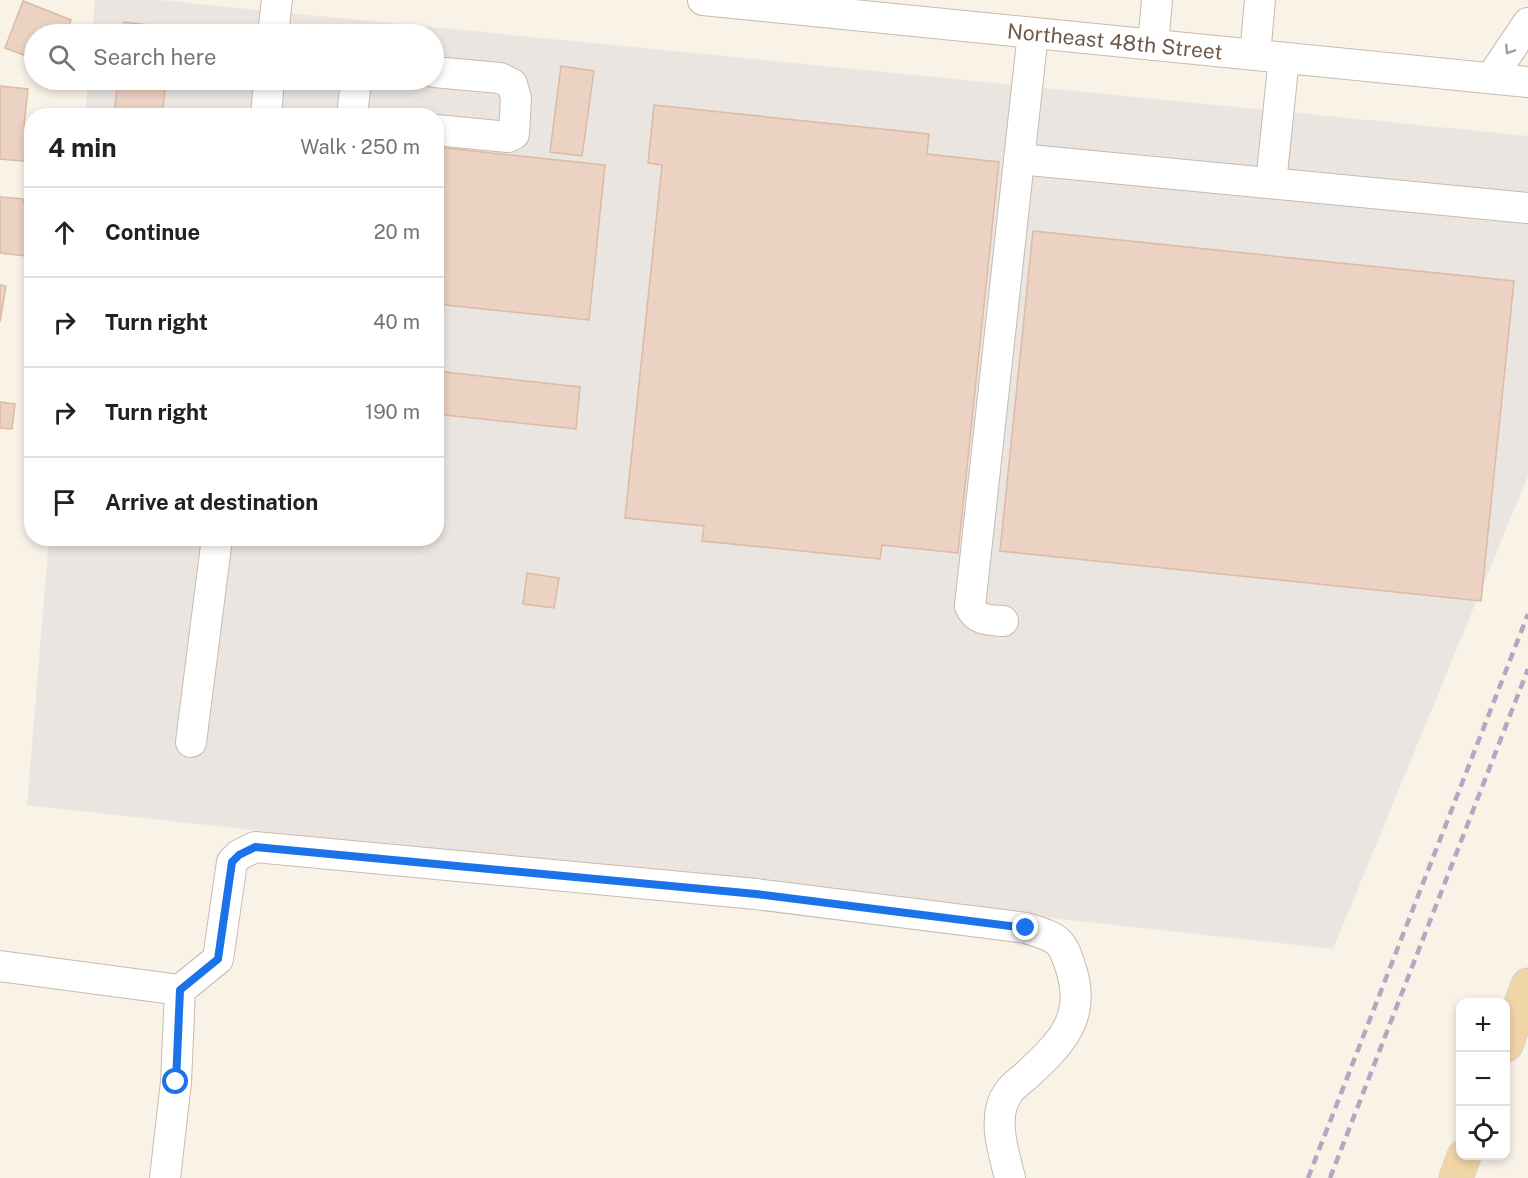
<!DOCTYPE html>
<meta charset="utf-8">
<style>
:root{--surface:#fff;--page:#f2f2f2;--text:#202124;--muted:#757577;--line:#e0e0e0}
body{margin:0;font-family:"Public Sans",sans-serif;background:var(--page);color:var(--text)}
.controls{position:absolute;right:18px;bottom:18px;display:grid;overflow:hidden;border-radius:12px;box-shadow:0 3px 9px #0003}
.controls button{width:54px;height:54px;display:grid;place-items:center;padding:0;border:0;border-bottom:2px solid var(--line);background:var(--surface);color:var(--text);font:30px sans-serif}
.stop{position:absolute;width:18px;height:18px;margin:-14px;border:4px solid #1a73e8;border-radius:50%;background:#fff}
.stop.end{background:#1a73e8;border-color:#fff;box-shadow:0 2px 6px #0008}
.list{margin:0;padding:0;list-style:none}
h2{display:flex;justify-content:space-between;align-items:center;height:78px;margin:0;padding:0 24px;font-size:26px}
h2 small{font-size:20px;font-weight:400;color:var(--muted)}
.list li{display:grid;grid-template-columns:39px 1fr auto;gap:18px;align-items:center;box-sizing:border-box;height:90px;padding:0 24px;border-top:2px solid var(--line)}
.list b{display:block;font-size:22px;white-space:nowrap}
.list em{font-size:20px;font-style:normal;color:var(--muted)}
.icon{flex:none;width:33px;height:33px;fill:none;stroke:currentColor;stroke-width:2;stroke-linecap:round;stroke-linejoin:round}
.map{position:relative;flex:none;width:1528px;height:1178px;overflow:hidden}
.search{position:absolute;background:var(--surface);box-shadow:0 3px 9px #0003;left:24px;top:24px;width:420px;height:66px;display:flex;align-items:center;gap:15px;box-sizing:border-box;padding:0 21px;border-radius:33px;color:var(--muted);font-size:22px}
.panel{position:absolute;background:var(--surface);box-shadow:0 3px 9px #0003;left:24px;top:108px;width:420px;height:438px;border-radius:24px}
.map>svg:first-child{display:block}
</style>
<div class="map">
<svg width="1528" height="1178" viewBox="0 0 1528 1178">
<rect width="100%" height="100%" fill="#f9f2e7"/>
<!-- industrial -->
<polygon fill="#eae5e0" points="95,0 159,0 1528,136 1528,476 1333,949 27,805 49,539 436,538 436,116 85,115 88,80 434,80 434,34 92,34"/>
<!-- building -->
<g fill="#ebd2c2" stroke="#dcbaa4" stroke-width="1.5">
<polygon points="23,1 71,20 66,34 34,34 34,59 5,48"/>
<polygon points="124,22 172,28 171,34 123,34"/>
<polygon points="561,66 594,71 582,156 550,152"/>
<polygon points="118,80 166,80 162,116 114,116"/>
<polygon points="0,86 28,89 24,125 32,126 32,162 0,159"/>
<polygon points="654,105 929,134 927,154 999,162 958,553 882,545 880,559 702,541 704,526 625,518 662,165 648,163"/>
<polygon points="436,147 605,165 589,320 436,304"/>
<polygon points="0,197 23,199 23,202 32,203 32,245 27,244 26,256 0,253"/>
<polygon points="1033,231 1514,281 1481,601 1000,551"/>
<polygon points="0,285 6,286 0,322"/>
<polygon points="436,371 580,387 576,429 436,414"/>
<polygon points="0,402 15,404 12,429 0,428"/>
<polygon points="527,573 559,578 554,608 523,604"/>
</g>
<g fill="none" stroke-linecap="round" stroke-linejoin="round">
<!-- minor casing -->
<g stroke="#c9baae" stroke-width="32">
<g id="minor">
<path id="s1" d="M703,0L1528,82"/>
<polyline points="273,34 277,0"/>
<polyline points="1153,45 1157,0"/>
<polyline points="1255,55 1260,0"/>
<polyline points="434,72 500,78 512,84 516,98 514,134 508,137 436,130"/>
<polyline points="1491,78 1528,23"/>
<polyline points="266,116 269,80"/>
<polyline points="352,116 356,80"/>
<polyline points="1019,159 1528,208"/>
<polyline points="1271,183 1284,58"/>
<path d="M1003,621C989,620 976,621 970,606L1033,33"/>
<polyline points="191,742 217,538"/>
<polyline points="0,966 180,990"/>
<path d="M165,1178L176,1082L180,990L218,959L232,862L239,855L255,847L756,894L1026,928C1058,938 1062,938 1072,972C1086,1019 1060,1044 1028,1074C1022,1080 1012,1086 1008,1093C991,1117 1004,1153 1010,1178"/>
</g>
</g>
<!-- major casing -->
<g stroke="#d7d1cd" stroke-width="35">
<g id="major">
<polyline points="1506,1045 1528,985"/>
<polyline points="1456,1178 1464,1156"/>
</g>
</g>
<!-- minor -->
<use href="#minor" stroke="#fff" stroke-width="30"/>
<!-- major -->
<use href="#major" stroke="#f0d5a7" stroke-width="33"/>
<!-- rail -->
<g stroke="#b5a6c1" stroke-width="4.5" stroke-dasharray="9 6" stroke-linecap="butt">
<polyline points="1308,1178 1528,614"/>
<polyline points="1330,1178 1528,669"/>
</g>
</g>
<!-- one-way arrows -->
<defs><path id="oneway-chevron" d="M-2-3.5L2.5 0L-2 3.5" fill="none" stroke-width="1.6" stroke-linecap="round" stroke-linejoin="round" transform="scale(1.5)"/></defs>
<use stroke="#a99c95" href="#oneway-chevron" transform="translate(1509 50) rotate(123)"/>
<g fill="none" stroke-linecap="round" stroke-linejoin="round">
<!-- route -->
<polyline stroke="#1a73e8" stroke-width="8" points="176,1082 180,990 218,959 232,862 239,855 255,847 756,894 1026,928"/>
</g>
<g text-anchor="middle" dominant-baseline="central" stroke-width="6" stroke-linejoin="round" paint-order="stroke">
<!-- street labels -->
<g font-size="21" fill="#6f5a4e" stroke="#fdf6ec">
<text stroke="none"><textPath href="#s1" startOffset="414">Northeast 48th Street</textPath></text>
</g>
</g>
</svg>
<div class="controls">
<button>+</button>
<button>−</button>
<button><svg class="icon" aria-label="locate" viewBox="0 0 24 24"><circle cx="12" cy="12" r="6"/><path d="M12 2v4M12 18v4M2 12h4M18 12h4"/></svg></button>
</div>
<div class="stop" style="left:176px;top:1082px"></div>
<div class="stop end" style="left:1026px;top:928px"></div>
<div class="search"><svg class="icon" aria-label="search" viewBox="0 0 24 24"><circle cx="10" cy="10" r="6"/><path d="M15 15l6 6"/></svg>Search here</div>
<section class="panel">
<h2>4 min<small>Walk · 250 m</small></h2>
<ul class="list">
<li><svg class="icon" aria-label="ahead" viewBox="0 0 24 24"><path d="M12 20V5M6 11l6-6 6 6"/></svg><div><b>Continue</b></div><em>20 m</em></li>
<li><svg class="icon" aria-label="right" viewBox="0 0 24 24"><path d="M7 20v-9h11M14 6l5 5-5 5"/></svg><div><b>Turn right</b></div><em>40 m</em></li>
<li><svg class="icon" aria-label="right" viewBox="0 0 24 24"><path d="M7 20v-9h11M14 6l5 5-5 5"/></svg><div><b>Turn right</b></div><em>190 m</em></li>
<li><svg class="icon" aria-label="arrive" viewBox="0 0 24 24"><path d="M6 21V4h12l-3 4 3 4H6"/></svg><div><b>Arrive at destination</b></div></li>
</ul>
</section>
</div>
